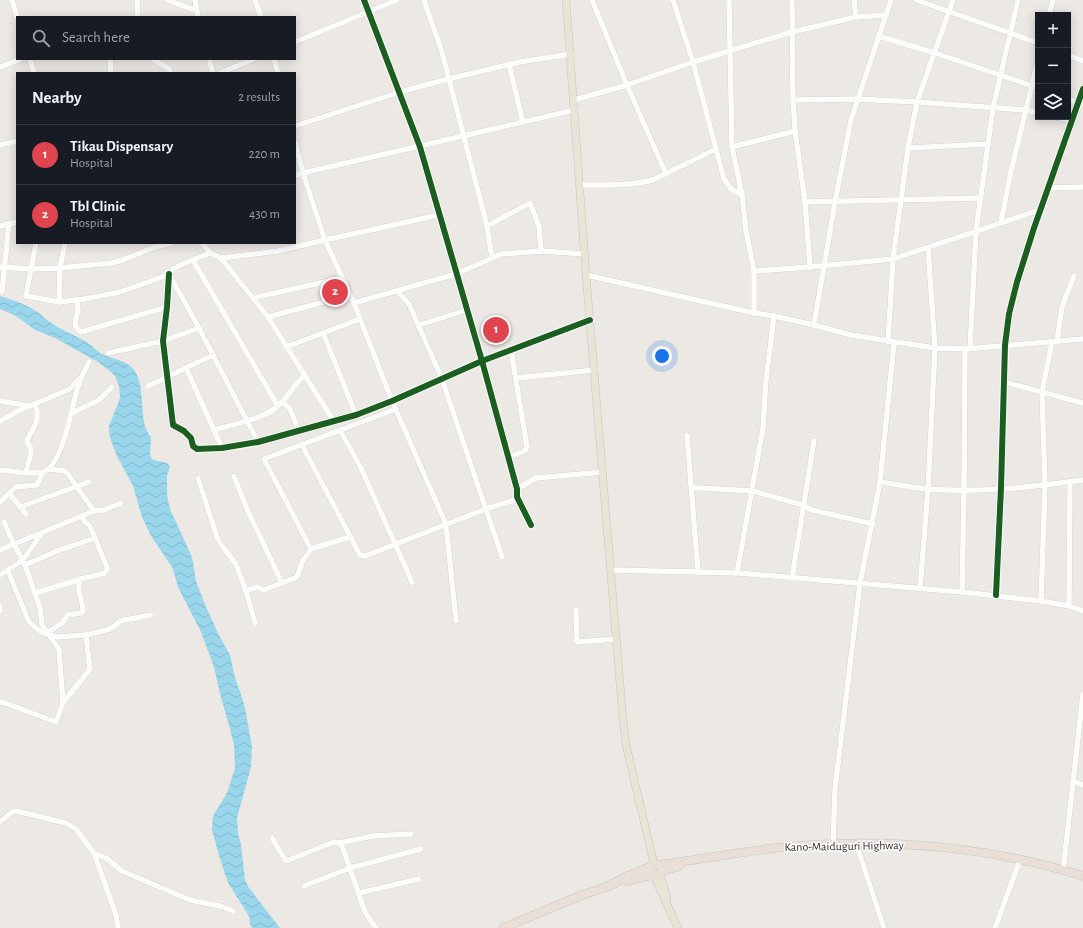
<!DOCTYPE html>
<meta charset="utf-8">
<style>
:root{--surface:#171b24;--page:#20242c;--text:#f1f3f6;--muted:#9ea1a6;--line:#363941;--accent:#b45309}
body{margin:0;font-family:"Alegreya Sans",sans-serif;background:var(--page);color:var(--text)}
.controls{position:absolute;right:12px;top:12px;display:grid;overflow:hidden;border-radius:0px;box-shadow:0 2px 10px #0003}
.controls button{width:36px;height:36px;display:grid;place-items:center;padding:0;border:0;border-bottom:1px solid var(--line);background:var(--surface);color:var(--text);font:20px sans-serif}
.you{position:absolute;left:662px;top:356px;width:14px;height:14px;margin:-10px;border:3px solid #fff;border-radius:50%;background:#1a73e8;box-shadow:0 0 0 6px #1a73e833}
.badge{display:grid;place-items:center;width:26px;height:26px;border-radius:50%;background:var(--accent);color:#fff;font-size:13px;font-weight:700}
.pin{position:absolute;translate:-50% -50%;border:2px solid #fff;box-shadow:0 1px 4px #0006}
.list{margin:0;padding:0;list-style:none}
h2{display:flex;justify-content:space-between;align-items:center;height:52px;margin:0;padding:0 16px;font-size:17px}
h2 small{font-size:13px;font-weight:400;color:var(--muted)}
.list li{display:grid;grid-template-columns:26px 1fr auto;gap:12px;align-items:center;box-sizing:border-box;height:60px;padding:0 16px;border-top:1px solid var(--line)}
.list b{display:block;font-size:15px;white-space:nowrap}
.list p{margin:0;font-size:13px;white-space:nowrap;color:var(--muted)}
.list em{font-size:13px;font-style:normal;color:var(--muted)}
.icon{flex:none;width:22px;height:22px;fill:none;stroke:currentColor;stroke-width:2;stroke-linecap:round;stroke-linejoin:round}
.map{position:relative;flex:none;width:1083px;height:928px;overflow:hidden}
.search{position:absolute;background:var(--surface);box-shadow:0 2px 10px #0003;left:16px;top:16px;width:280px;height:44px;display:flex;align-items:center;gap:10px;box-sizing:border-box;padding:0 14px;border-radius:0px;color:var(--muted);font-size:15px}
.panel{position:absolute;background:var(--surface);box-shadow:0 2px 10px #0003;left:16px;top:72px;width:280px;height:172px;border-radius:0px}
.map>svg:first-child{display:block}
</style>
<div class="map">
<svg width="1083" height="928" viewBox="0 0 1083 928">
<defs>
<pattern id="water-waves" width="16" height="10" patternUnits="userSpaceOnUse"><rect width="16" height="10" fill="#99d6ec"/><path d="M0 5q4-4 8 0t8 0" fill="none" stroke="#84b8cb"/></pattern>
</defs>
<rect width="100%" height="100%" fill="#ece8e4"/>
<!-- medical -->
<polygon fill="#e9dcdb" points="508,323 510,330 484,337 482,329"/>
<!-- water -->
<path fill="url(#water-waves)" d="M0,296C13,300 28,305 39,313C43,316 46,320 51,323C62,330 74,335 85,341C92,345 96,351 102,354C114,360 129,360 136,373C146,392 138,423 151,437L150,456L153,460L167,463L170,467L167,476V495L170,509L192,557L196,581L206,607L219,635L230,655L234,674L244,704L247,719L252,747L251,767L237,818L238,833L241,845L245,880L249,888L280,928H253L250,925L249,916L228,883L218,852L212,830L213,816L227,793L235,768L234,745L229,725L220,694L214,667L201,632L178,587L172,567L151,536L142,517L133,486L117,456L111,441L109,431V426L119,401L120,396L119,386L115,376L111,372L98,362L55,338L35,330L16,316L0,309Z"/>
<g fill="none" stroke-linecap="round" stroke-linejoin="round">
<!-- minor casing -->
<g stroke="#c5c4c5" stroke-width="6">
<g id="minor">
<polyline points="12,0 17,17"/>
<polyline points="137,0 138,17"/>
<polyline points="167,0 197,11"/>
<polyline points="195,0 198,17"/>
<polyline points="255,0 261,17"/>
<polyline points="364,0 420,147 482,361 517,489 517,497 531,525"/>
<polyline points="424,0 442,52 487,226 492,258"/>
<polyline points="592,0 627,85 666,174"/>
<polyline points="673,0 693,62 724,179 730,188 742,195"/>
<polyline points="729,0 732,147 742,195 746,231 754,271 754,313"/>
<polyline points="792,0 793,100 795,131 805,202 810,267"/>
<polyline points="854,0 856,17"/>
<polyline points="916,0 1038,43"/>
<polyline points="1049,15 1053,0"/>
<polyline points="878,36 935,53 1038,88"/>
<polyline points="295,42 397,0"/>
<polyline points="1068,55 1083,61"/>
<polyline points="30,59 34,73"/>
<polyline points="110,59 111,73"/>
<polyline points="153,59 169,69 171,73"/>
<polyline points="209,59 213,73"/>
<polyline points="274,59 278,73"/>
<polyline points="509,64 523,123"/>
<polyline points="0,67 21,59"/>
<polyline points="220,73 254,59"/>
<polyline points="1068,99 1078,103 1083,103"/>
<polyline points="574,100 627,85 693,62 792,32 856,17 886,15"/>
<polyline points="793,100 857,99 917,102 1026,110 1038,113"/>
<polyline points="1057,117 1072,120"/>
<polyline points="295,126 400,92 448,79 520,62 571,54"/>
<polyline points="295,142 303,173 575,110"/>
<polyline points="0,145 17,141"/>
<polyline points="732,147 795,131"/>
<polyline points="908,148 988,144"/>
<polyline points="295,175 303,173 325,240 354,303 392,401 446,524 456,621"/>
<path d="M580,185C605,185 629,186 653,180L716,149"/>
<polyline points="1048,188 1083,187"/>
<polyline points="805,202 981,198"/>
<polyline points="1001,222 1011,171 1038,61"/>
<polyline points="0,226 17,222"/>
<polyline points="487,226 530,203 539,226 541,251"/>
<polyline points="36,243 26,296 59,302 84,299 120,292 154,280 169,274 173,269 178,266 210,253"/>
<polyline points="202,243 210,253 221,258 268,317 333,420"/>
<polyline points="221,258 278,251 325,240 439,215"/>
<polyline points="193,260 276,403 285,404 290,409 299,431"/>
<polyline points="0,267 32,269 60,268 111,263 123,260 155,247 171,243"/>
<polyline points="754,271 810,267 893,259 1040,210"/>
<polyline points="169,274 167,307 163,341 173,425 184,431 191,438 193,446 197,449 222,448 258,442 356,415 392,401 482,361 590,320"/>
<polyline points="169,274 199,328 258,442"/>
<polyline points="586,275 754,313 774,316 814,325 851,335 935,348 965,349 1083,339"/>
<polyline points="397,291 409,304 442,379 502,557"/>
<polyline points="2,292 9,223"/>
<polyline points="253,298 342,278"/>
<path d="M77,300C77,303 78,307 78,310C77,319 71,325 81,332L167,307"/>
<polyline points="59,302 60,268 65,243"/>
<polyline points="354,303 456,274 501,254 541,251 585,254"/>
<polyline points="268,317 350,295"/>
<polyline points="419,325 467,310"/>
<polyline points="814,325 835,202 851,120 891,0"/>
<polyline points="323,333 356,415"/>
<polyline points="1057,341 1062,307 1074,276"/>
<polyline points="888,342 893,259 908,148 917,102 953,0"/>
<polyline points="286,347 360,319"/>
<polyline points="970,348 976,231 993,108 1018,0"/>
<polyline points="108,353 163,341 199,328"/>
<polyline points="186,368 222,448"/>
<polyline points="516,378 595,370"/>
<polyline points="1004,382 1083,403"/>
<polyline points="148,386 213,355"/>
<polyline points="0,401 30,406"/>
<polyline points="72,413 99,400 112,387"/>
<polyline points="0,421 18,411 70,389 79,379"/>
<path d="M214,430C234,424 266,419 280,404C289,395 296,384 304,375"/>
<polyline points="340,430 360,466 406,568 412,583"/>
<polyline points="687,435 698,572"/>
<polyline points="302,445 360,555 365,556 486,509 512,501 517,497"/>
<polyline points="508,457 525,451 527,447 511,350"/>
<polyline points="48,469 64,471 68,474 94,511"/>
<path d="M0,470C13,471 30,475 43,472C62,467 72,407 77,390C80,381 84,371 89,362"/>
<polyline points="26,472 31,453 31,448 27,443 27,440 37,421 37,410 35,404"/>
<polyline points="234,476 247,509 282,583"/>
<polyline points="198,478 217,537 222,546 236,564 246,591 255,623"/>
<path d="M880,482C896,484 913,488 929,489C980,493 1032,487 1083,480"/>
<polyline points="692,488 700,488 753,491 803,505 812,510 873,524"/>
<polyline points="517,489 536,478 603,472"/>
<polyline points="10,494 26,514"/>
<polyline points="0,502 16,487 37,485 43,472"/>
<polyline points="20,507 89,482"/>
<polyline points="4,522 14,544 25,565 40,608 42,625 59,649 63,703"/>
<polyline points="311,549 264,459 396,409"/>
<polyline points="0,550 94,511 104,510 121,503"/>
<polyline points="25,565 57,551 95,538"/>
<polyline points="611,570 737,573 962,592 1041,601 1069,606 1083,611"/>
<polyline points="8,571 29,622 41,632 57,637 86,635 107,630 115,626 120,621 151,615"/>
<polyline points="737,573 763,428 766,380 774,316"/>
<polyline points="0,575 23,560 37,540 42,534"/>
<polyline points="792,578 814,441"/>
<polyline points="920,589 928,489 935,348 928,248"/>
<polyline points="246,591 257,587 264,590 297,577 303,560 311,549 350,537"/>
<polyline points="962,592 964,490 965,349"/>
<polyline points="35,593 81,579"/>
<polyline points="996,595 1001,488 1005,345 1009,314 1017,282 1034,228 1083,89"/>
<polyline points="1041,601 1045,486 1042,392 1052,342"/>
<polyline points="0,606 0,611"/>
<polyline points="1069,606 1070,482"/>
<polyline points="576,610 577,642 616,639"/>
<path d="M47,633L62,623L68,615L81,613L83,611C83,601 75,587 81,579L105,573L107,570V567L90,526L84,521L82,516"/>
<polyline points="0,702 5,703 56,722 63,703 90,669 86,635"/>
<polyline points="1073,781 1083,785"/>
<polyline points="0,822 12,812 16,811 66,823 76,829 94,853 116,915 118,928"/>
<polyline points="272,838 286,861 334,842 339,843 342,846 365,912 376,928"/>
<polyline points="339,843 373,836 411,834"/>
<polyline points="856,843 884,928"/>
<polyline points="833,844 835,789 860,583 880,482 894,343"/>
<polyline points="94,853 106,858 122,871 190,900 220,906 233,911"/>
<polyline points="1063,871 1083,694"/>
<polyline points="304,886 350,868 421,849"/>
<polyline points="359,893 419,879"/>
<polyline points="995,928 1020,860"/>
</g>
</g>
<!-- major casing -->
<g stroke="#c6c5c4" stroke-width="8">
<g id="major">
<polyline points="566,0 586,275 623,720 626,745 654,864"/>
<polyline points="660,874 667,898"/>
<polyline points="654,876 678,928"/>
</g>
</g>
<!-- highway casing -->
<g stroke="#c6c5c4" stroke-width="9">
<g id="highway">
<polyline points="650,872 652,875 656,876 661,872 679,866"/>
<polyline points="627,881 652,875"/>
<path d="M610,885L625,877L650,867L654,864L659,865C704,859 749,850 795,846C891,838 991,847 1083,876"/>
<polyline points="503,928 580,896 614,884"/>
</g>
</g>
<!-- minor -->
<use href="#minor" stroke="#fcfcfb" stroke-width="5.5"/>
<!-- major -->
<use href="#major" stroke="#e8e4d6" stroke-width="7"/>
<!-- highway -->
<use href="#highway" stroke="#eadfd6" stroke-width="8"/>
<!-- cycleway casing -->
<g stroke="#fff" stroke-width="8">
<g id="cycleway">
<polyline points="364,0 420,147 482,361 517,489 517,497 531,525"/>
<polyline points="169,274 167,307 163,341 173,425 184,431 191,438 193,446 197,449 222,448 258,442 356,415 392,401 482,361 590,320"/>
<polyline points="996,595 1001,488 1005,345 1009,314 1017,282 1034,228 1083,89"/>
</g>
</g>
<!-- cycleway -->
<use href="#cycleway" stroke="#1b5e20" stroke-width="6"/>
</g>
<g text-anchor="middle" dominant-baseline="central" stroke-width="3" stroke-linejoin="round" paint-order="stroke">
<!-- street labels -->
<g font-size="12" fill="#2e2e2e" stroke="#fff">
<text transform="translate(844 846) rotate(-1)">Kano-Maiduguri Highway</text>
</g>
</g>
</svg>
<div class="controls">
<button>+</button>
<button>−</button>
<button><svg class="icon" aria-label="layers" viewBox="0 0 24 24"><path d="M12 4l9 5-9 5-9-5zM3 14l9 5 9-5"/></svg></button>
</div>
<div class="you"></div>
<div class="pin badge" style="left:496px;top:330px;background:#e0444e">1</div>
<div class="pin badge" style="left:335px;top:292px;background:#e0444e">2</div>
<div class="search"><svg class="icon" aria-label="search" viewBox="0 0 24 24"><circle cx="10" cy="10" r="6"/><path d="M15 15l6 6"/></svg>Search here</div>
<section class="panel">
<h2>Nearby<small>2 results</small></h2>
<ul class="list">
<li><span class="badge" style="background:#e0444e">1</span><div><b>Tikau Dispensary</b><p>Hospital</p></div><em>220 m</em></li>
<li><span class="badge" style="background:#e0444e">2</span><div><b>Tbl Clinic</b><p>Hospital</p></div><em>430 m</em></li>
</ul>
</section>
</div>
